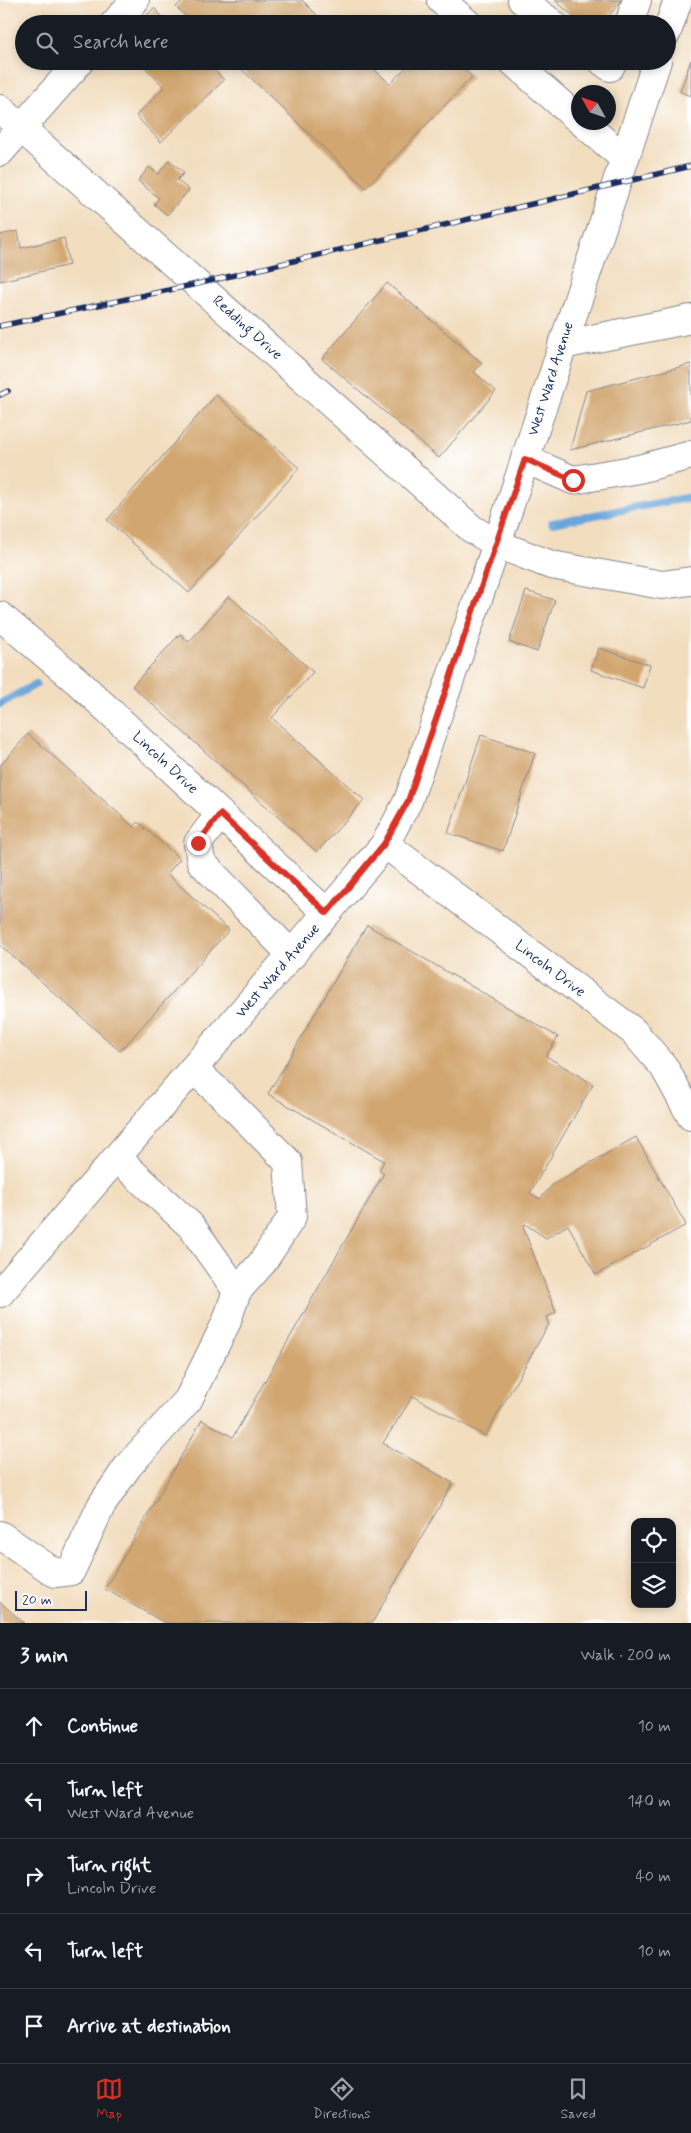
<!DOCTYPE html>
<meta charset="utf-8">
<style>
:root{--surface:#171b24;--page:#242831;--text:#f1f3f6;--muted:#9ea1a6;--line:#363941;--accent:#d93025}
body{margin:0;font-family:Mynerve,sans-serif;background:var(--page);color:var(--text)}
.controls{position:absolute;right:15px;bottom:15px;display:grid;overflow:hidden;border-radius:10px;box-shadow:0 2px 8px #0003}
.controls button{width:45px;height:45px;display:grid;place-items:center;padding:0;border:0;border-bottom:1px solid var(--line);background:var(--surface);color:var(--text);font:25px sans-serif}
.compass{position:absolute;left:571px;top:85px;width:45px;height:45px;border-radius:50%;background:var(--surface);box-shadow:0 2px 8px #0003;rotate:310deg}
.scale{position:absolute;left:15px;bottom:12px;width:72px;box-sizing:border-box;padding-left:5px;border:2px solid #1b2f5e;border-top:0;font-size:14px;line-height:18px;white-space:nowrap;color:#1b2f5e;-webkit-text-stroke:4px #fff;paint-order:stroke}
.stop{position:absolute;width:15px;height:15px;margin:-11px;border:4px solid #d93025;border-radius:50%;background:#fff}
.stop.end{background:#d93025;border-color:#fff;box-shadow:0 1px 5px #0008}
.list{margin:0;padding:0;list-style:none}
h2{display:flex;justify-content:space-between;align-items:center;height:65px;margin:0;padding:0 20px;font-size:21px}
h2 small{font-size:16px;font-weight:400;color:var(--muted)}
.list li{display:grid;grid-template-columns:32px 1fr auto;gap:15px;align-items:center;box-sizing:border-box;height:75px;padding:0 20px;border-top:1px solid var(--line)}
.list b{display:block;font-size:19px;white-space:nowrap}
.list p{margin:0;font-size:16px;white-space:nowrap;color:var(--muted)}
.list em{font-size:16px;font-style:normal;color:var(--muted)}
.icon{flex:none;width:28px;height:28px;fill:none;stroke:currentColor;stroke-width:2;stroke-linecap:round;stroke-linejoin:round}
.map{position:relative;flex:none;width:691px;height:1623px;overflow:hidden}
.search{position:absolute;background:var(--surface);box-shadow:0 2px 8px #0003;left:15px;right:15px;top:15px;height:55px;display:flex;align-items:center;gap:12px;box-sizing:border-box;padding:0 18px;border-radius:28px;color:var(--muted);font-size:19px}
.sheet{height:440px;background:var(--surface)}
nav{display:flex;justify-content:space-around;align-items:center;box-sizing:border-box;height:70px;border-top:1px solid var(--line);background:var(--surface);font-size:14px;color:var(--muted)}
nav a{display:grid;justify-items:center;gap:2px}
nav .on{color:var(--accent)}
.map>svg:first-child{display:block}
</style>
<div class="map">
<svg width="691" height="1623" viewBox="0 0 691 1623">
<rect width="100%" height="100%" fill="#fff"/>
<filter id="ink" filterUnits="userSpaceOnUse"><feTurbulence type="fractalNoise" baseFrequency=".02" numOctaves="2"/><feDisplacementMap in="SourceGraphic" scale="10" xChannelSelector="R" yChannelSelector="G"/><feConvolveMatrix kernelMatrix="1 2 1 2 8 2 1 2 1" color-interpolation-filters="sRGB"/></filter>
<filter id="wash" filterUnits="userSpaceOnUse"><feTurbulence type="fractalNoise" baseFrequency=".0096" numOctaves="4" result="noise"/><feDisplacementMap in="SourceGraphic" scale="20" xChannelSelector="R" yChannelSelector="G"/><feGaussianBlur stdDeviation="1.12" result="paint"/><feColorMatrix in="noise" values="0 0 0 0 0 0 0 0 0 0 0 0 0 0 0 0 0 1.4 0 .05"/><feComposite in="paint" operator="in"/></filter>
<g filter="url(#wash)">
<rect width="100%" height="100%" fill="#f2ddbe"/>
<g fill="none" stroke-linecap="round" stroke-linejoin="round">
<!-- stream -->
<g stroke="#69a6db" stroke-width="8">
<polyline points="552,523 691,497"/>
<polyline points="0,704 36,684"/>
</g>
</g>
<g id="blocks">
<!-- building -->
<g fill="#d1a670">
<polygon points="183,0 302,0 326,24 194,24 176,7"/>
<polygon points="555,0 622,0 602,24 582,24"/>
<polygon points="154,8 169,24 138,24"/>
<polygon points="691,60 691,96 680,92"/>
<polygon points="139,61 206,61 224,80 161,142 136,116 164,87"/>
<polygon points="233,61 365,61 390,84 412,61 456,61 472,77 366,188"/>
<polygon points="169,160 184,173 177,180 189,190 167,215 154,204 159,198 138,181 149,167 158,174"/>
<polygon points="18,231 21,248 64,238 69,265 0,281 0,235"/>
<polygon points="387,283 482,363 474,372 496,391 439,458 322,359"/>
<polygon points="691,364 691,420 570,450 586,391"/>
<polygon points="216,395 299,468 189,593 107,520"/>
<polygon points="526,591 555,600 537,652 509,642"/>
<polygon points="229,596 313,672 272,718 364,800 317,852 132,686 180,634 189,642"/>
<polygon points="599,648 650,665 643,688 591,670"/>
<polygon points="28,734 134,827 138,822 180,859 167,874 229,930 120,1051 0,945 0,766"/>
<polygon points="481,735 535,753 503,851 448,833"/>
<polygon points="367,925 558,1037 546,1056 593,1084 530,1193 540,1199 553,1184 636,1137 686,1225 596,1275 568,1225 546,1238 525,1224 523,1227 556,1313 547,1317 549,1324 485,1436 413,1396 383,1443 453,1483 372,1623 165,1623 105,1589 202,1420 233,1437 384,1173 379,1171 384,1161 268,1094"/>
<polygon points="0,1602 24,1623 0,1623"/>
</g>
</g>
</g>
<g filter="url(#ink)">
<use href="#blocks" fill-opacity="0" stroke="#86868e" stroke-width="1"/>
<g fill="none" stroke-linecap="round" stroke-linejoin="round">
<!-- minor casing -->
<g stroke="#86868e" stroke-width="30">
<g id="minor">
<polyline points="441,0 468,24"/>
<polyline points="522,0 553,24"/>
<polyline points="114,24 135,0"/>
<polyline points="629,24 637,0"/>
<polyline points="667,32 678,0"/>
<polyline points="512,61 578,119"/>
<polyline points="602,61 610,67 613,61"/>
<polyline points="0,109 472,529 497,544 551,565 662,585 691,581"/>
<polyline points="582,122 624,158"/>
<polyline points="0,152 80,61"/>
<polyline points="562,345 691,319"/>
<polyline points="525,459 573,480 639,469 691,455"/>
<polyline points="0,616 77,681 327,913"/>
<polyline points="220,814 198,843 201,862 292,955"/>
<polyline points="385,844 633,1031 664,1067 691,1116"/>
<polyline points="193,1069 222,1095 288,1162 292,1217 262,1263 237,1291"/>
<polyline points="0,1293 327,913 385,844 408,801 497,544 657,61"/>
<polyline points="0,1535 55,1573 71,1571 101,1506 128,1466 188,1400 226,1323 237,1291 191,1226 117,1158"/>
</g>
</g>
<!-- minor -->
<use href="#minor" stroke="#fff" stroke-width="28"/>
<!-- rail casing -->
<g stroke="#1b2f5e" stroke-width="5.5">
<g id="rail">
<polyline points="0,326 197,284 691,166"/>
<polyline points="0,395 8,391"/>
</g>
</g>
<!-- rail -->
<use href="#rail" stroke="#fff" stroke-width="4" stroke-dasharray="11" stroke-linecap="butt"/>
</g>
</g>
<g fill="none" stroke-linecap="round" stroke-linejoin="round" filter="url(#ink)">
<!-- route -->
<polyline stroke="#d93025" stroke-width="6" points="198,843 220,814 327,913 384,844 408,801 525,459 573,480"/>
</g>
<g text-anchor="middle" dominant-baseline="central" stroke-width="4" stroke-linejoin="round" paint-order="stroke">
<!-- street labels -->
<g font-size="15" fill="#1b2f5e" stroke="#fff">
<text transform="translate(247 328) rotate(42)">Redding Drive</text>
<text transform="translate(551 379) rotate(-72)">West Ward Avenue</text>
<text transform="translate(165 763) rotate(43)">Lincoln Drive</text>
<text transform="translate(550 969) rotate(37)">Lincoln Drive</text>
<text transform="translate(278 971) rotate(-49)">West Ward Avenue</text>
</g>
</g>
</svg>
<div class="controls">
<button><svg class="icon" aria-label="locate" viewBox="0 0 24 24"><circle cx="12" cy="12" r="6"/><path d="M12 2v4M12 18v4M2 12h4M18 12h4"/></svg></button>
<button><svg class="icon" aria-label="layers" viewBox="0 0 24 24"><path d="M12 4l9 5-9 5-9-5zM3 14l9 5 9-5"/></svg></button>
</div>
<svg class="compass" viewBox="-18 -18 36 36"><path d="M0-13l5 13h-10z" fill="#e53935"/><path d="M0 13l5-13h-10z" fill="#9ea1a6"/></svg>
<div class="scale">20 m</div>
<div class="stop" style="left:573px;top:480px"></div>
<div class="stop end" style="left:198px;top:843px"></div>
<div class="search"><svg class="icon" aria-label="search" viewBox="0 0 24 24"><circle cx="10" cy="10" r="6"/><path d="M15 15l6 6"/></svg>Search here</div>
</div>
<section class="sheet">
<h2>3 min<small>Walk · 200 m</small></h2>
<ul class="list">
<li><svg class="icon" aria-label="ahead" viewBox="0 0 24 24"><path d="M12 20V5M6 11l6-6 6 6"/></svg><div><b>Continue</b></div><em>10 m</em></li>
<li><svg class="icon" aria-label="left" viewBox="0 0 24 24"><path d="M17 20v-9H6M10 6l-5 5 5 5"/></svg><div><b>Turn left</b><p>West Ward Avenue</p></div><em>140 m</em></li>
<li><svg class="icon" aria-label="right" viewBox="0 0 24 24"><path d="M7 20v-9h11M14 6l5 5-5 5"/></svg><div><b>Turn right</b><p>Lincoln Drive</p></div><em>40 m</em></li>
<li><svg class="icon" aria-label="left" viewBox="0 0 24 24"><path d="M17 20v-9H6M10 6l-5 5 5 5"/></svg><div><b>Turn left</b></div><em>10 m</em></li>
<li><svg class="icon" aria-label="arrive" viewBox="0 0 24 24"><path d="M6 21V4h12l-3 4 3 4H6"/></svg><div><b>Arrive at destination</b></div></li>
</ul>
</section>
<nav>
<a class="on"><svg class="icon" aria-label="map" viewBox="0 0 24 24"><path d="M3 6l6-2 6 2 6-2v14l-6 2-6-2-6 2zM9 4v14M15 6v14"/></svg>Map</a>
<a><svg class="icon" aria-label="directions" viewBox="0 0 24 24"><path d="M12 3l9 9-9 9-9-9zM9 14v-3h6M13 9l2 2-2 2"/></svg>Directions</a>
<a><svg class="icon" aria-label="saved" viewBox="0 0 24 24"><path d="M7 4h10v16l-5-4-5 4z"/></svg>Saved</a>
</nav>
